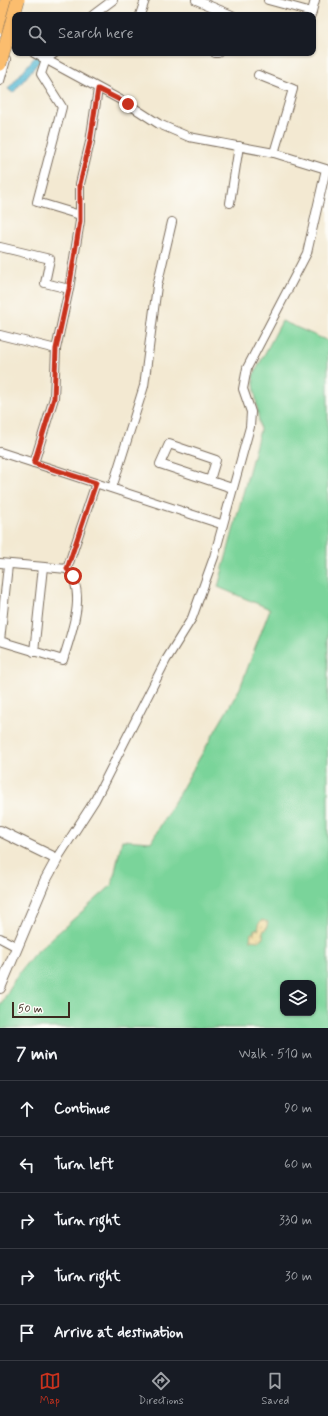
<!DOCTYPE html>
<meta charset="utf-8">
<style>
:root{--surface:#171b24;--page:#242831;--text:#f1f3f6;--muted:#9ea1a6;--line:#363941;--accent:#c8321e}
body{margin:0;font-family:Mynerve,sans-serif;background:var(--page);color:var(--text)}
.controls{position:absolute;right:12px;bottom:12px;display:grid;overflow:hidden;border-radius:8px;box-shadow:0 1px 3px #0004}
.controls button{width:36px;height:36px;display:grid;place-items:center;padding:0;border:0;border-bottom:1px solid var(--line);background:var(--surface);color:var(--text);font:20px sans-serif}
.scale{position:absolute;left:12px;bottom:10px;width:58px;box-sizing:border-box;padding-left:4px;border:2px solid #3b2a1e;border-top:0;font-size:11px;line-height:14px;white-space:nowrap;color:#3b2a1e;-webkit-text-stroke:3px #fdfcf7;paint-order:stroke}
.stop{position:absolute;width:12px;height:12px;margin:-9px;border:3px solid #c8321e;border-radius:50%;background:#fff}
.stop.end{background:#c8321e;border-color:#fff;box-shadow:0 1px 4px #0008}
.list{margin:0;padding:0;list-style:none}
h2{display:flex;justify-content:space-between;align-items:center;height:52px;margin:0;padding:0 16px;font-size:17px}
h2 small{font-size:13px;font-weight:400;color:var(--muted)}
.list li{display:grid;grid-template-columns:26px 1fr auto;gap:12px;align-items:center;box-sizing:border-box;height:56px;padding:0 16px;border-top:1px solid var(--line)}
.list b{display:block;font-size:15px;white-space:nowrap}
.list em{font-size:13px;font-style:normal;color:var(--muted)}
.icon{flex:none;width:22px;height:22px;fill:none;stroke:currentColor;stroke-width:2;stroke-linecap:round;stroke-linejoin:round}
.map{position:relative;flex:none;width:328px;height:1028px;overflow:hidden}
.search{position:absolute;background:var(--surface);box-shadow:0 1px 3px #0004;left:12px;right:12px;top:12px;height:44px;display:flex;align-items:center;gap:10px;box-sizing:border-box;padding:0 14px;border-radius:8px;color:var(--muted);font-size:15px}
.sheet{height:332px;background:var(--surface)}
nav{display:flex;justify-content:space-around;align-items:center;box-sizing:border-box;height:56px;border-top:1px solid var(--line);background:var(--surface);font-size:11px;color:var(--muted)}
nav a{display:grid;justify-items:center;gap:2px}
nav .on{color:var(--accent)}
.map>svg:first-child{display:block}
</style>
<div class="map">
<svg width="328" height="1028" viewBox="0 0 328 1028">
<defs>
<pattern id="sand-dots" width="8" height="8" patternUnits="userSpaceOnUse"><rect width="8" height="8" fill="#eeda9e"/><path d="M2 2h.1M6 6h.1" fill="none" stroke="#cdbb88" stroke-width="1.8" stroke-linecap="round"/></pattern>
</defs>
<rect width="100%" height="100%" fill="#fdfcf7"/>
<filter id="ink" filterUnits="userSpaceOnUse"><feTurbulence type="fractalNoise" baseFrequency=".025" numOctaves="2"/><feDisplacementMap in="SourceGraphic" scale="8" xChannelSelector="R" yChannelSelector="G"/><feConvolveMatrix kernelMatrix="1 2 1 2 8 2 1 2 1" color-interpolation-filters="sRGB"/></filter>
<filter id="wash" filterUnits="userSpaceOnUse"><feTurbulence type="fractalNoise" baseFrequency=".012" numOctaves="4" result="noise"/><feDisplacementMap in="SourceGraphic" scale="16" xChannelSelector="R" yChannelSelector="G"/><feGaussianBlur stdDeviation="0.9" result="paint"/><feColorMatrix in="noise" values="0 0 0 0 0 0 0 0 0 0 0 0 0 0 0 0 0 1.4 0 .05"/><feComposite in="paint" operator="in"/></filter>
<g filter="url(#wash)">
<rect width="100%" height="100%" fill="#f3e9d2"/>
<!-- grass -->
<path fill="#7ad49a" stroke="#5a7f5c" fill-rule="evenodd" d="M282,321L328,341V1028H0V1006L16,977L33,955L112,885L122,840L151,842L240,688L270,609L218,587L260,430L253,376ZM283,983H313V1013H283Z"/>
<!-- sand -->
<polygon fill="url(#sand-dots)" stroke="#94825e" points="262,920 268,922 266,929 263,931 263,938 259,941 250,940 251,933 254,933 255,929 259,929 258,924"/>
<!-- water -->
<polygon fill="#53b7d2" stroke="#477078" points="38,53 50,53 38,63 13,93 8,89"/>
</g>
<g filter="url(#ink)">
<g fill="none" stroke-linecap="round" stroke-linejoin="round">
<!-- minor casing -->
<g stroke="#7b6d5d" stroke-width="10">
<g id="minor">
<polyline points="196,0 232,15"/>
<polyline points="268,0 312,12"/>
<polyline points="93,15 113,0"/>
<polyline points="140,15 145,0"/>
<polyline points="311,15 315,0"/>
<polyline points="0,36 15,44"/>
<polyline points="34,53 128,104 159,124 189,137 274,153 326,169 307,253 247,368 243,389 251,412 250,427 214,557 192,618 166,660 95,800 57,859"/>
<polyline points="55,53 46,59 41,74 62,107 37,202 80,215"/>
<polyline points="215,53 218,53"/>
<polyline points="258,75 293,89 274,153"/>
<polyline points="0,81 6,60"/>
<polyline points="98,89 90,142 80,184 80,221 69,289 56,349 54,398 34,463 221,524"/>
<polyline points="230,203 239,146"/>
<polyline points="0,247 50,259 45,283 69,289"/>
<polyline points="0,335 56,349"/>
<polyline points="0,452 34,463"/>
<polyline points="210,480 216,460 169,444 160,464 232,488"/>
<polyline points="112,488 144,386 157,286 172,222"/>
<polyline points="0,563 67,569 96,483"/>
<path d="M8,565L0,641L63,660C71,633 88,592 67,569"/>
<polyline points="34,652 43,567"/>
<polyline points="0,938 17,947"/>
</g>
</g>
<!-- tertiary casing -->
<g stroke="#7b6d5d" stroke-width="12">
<polyline id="tertiary" points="0,831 57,859 45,881 0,988"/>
</g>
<!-- trunk casing -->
<g stroke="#7b6d5d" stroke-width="14">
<polyline id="trunk" points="0,27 7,0"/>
</g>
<!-- minor -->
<use href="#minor" stroke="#fff" stroke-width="8"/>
<!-- tertiary -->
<use href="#tertiary" stroke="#fff" stroke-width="10"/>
<!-- trunk -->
<use href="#trunk" stroke="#fbbd6e" stroke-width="13"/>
<!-- trunk-bridge casing -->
<g stroke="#7b6d5d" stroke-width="14" stroke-linecap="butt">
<polyline id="trunk-bridge" points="0,64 18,0"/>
</g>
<!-- trunk-bridge -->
<use href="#trunk-bridge" stroke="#fbbd6e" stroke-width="13"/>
</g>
</g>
<g fill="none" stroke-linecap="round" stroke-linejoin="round" filter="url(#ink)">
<!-- route -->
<polyline stroke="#c8321e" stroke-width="5" points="73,576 67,569 96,483 34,463 54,398 56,349 69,289 80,221 80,184 90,142 98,89 128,104"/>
</g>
</svg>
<div class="controls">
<button><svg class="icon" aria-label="layers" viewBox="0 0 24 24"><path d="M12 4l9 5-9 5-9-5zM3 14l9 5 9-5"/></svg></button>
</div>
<div class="scale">50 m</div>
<div class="stop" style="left:73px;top:576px"></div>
<div class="stop end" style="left:128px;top:104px"></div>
<div class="search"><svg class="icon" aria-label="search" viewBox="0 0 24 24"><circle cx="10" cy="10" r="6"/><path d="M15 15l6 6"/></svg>Search here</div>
</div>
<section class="sheet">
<h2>7 min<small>Walk · 510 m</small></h2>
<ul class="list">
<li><svg class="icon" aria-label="ahead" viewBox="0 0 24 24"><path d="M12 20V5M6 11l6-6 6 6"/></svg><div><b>Continue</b></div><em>90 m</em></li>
<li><svg class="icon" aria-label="left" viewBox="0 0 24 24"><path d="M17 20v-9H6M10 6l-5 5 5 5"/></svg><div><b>Turn left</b></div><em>60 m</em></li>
<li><svg class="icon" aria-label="right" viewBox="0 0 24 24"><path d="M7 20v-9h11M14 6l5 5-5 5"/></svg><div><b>Turn right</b></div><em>330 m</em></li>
<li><svg class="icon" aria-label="right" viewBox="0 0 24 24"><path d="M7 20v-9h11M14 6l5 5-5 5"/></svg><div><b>Turn right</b></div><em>30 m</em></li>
<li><svg class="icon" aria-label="arrive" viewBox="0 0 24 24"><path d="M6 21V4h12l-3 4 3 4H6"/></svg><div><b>Arrive at destination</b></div></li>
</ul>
</section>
<nav>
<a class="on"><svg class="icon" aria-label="map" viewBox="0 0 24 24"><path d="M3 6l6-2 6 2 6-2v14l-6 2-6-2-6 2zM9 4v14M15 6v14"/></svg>Map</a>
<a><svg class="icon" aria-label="directions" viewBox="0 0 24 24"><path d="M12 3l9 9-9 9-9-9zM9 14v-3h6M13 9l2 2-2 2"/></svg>Directions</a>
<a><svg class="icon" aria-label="saved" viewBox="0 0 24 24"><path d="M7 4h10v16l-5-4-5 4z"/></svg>Saved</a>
</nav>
